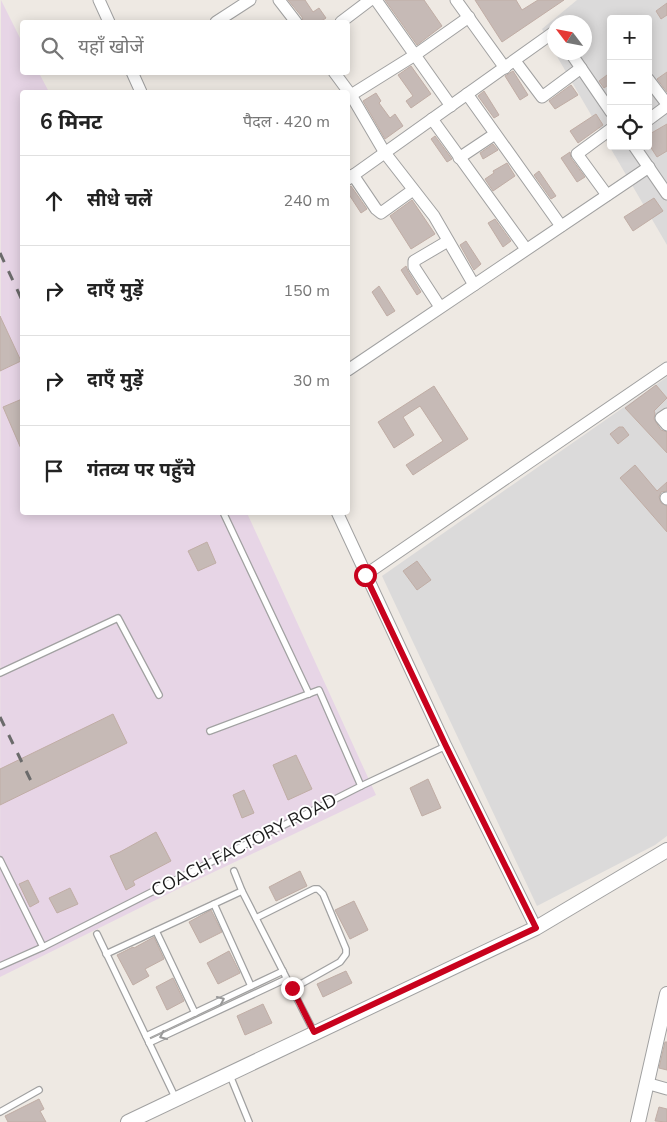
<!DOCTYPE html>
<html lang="hi">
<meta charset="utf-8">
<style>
:root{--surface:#fff;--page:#f2f2f2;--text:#222;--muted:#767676;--line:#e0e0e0}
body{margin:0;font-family:"Nunito Sans","Noto Sans Devanagari",sans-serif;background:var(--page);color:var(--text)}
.controls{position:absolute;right:15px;top:15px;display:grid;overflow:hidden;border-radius:5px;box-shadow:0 2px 12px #0003}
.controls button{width:45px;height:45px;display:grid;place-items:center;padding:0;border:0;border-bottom:1px solid var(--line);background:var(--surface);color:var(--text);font:25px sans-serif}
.compass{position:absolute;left:547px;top:15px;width:45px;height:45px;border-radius:50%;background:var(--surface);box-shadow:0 2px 12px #0003;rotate:302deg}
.stop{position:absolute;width:15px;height:15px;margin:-11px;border:4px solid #c8021d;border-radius:50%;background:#fff}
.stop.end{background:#c8021d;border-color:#fff;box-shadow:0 1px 5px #0008}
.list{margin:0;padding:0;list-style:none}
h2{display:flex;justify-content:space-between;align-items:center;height:65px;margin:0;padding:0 20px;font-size:21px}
h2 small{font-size:16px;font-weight:400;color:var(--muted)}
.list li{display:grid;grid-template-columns:32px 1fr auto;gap:15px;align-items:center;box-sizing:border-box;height:90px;padding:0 20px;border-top:1px solid var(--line)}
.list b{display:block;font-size:19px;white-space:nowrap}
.list em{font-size:16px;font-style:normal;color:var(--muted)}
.icon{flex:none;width:28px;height:28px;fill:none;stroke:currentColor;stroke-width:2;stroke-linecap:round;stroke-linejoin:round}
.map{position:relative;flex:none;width:667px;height:1122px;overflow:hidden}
.search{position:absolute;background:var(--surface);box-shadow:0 2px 12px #0003;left:20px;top:20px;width:330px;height:55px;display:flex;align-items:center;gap:12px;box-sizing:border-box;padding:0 18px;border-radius:5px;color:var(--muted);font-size:19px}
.panel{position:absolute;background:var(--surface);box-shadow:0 2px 12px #0003;left:20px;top:90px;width:330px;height:425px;border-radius:5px}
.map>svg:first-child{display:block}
</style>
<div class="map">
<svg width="667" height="1122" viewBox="0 0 667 1122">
<rect width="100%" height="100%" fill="#eee9e3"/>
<!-- residential -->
<g fill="#dbdada" fill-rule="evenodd">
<path d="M577,0H667V245L555,53L584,52V22H554V51L542,29ZM611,19H648V146H611Z"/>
<polygon points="667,377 667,836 655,845 537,906 382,576"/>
</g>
<!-- industrial -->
<polygon fill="#e7d5e6" points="1,0 22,42 22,72 39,73 49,92 22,92 22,512 247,513 376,795 180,888 0,977"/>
<!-- building -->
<g fill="#c6bab6" stroke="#c0ada5">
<polygon points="288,0 305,0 313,12 319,8 326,18 320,22 303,22 302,17"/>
<polygon points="385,0 424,0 442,26 417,45"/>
<polygon points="475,0 516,0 522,10 538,0 564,0 502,42"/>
<polygon points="667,3 667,15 661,19 656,11"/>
<polygon points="411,66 431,94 411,108 406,101 413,96 398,75"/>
<polygon points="513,71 528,95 520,100 505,76"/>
<polygon points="611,72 611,83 604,88 599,81"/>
<polygon points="667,72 667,92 657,79"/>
<polygon points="571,85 578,95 555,109 549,101"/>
<polygon points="484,91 499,115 494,118 478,96"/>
<polygon points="376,93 381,101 379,103 390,118 395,114 403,126 385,139 363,101"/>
<polygon points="596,114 603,125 578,143 570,131"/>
<polygon points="667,124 667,151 657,157 648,143 648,135"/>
<polygon points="435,136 452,159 447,162 431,139"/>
<polygon points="493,144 498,150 483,159 480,153"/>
<polygon points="570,152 571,158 585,177 577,182 561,158"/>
<polygon points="507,163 515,176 493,191 485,179 494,173 493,171"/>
<polygon points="539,171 556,196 551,199 534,175"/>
<polygon points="351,186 367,209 361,213 348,193 348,188"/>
<polygon points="654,198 663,211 633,231 624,217"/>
<polygon points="412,200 435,234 411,249 390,216"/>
<polygon points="495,219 511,241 503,247 488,223"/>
<polygon points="466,241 481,264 474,270 460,245"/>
<polygon points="406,266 408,271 421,292 417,295 401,270"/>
<polygon points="379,286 395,311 387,316 372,292"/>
<polygon points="0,316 21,361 0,371"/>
<polygon points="656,385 667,398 654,411 655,413 654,419 661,430 667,432 667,453 625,408"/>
<polygon points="434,386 468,439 413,475 406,465 443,441 420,406 403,417 414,435 394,448 378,422"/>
<polygon points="22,399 22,451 3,407"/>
<polygon points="619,427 623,427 629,435 618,444 610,434"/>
<polygon points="635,465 657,491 667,482 667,491 661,492 659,497 661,503 667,506 667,532 620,478"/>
<polygon points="207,542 216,563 198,571 188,551"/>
<polygon points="417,561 431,580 417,590 403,571"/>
<polygon points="113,714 127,743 0,805 0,769"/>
<polygon points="296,755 312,789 288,800 273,765"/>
<polygon points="428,779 441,808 422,816 410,788"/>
<polygon points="244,790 254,813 242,818 233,795"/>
<polygon points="156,832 171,861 133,881 135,885 126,890 110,856 120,852"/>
<polygon points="300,871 307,886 276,901 269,887"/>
<polygon points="28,880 39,902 30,907 19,884"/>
<polygon points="70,888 78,904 57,913 49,898"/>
<polygon points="354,901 368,930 350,939 335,910"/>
<polygon points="211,910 222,932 200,943 189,922"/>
<polygon points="154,937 164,959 145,969 149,976 133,985 117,955 133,947 134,948"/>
<polygon points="229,951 240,973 218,984 207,963"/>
<polygon points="346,971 352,983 323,997 317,984"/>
<polygon points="173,978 184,1001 167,1010 156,987"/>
<polygon points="263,1004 272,1023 245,1035 237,1016"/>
<polygon points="665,1042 667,1042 667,1070 659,1068"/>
<polygon points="39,1099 44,1109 40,1111 46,1122 8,1122 5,1116"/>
<polygon points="659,1107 667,1109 667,1122 655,1121"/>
</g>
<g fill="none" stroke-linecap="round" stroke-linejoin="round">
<!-- service casing -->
<g stroke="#a1a1a1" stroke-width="8">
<g id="service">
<polyline points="223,512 309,694"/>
<polyline points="0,673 118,618 159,695"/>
<polyline points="210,731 319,690 361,786"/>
<polyline points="0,860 43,947"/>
<polyline points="234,871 242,891 314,1032"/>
<polyline points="214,904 251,986"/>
<polyline points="256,918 314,889 318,889 323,894 346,949 346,954 340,962 292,989"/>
<polyline points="156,931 195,1013"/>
<polyline points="97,934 176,1099"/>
<polyline points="106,954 242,891"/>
<polyline points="0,966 43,947 361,786 446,746"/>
<polyline points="146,1036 283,971"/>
<polyline points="149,1043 286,979"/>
<polyline points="229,1073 249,1122"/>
<polyline points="0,1112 39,1090"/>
</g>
</g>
<!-- minor casing -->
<g stroke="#a1a1a1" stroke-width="13">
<g id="minor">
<polyline points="99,0 109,22"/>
<polyline points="279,0 296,22"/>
<polyline points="376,0 451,106"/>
<polyline points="456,0 505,68"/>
<polyline points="216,22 250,0"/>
<polyline points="341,22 370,0"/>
<polyline points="570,52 611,112"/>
<polyline points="515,61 542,97 581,68"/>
<polyline points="132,72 141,92"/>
<polyline points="334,72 351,95 385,153 434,216 474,285"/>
<polyline points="648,79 667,104"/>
<polyline points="467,94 561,226"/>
<polyline points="351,95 415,55 469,17"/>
<polyline points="432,119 526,249"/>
<polyline points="648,120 667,106"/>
<polyline points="634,146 667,194"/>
<polyline points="459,158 495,134"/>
<polyline points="353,175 376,209 381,213 413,190"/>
<polyline points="348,179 554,32"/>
<polyline points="607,195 577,154 611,129"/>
<polyline points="440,307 414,267 414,261 448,241"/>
<polyline points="348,370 649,167"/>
<polyline points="667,414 661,418 667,425"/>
<polyline points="666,498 667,499"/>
<polyline points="337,512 446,746 536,928"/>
<polyline points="365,575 667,368"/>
<polyline points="646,1083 667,1089"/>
</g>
</g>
<!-- tertiary casing -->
<g stroke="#a1a1a1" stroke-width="16">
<g id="tertiary">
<polyline points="128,1122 536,928 667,850"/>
<polyline points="638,1122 667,994"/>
</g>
</g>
<!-- service -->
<use href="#service" stroke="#fff" stroke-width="5.5"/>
<!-- minor -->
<use href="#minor" stroke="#fff" stroke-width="11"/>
<!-- tertiary -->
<use href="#tertiary" stroke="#fff" stroke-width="14"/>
<!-- rail -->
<g stroke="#6b6b6b" stroke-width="3" stroke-dasharray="10 10" stroke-linecap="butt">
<polyline points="0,253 22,300"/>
<polyline points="0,717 32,783"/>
</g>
</g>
<!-- one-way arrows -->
<defs><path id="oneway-chevron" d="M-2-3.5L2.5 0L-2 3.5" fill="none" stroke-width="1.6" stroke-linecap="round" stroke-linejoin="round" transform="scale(1.25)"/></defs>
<g stroke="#999">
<use href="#oneway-chevron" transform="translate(221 1000) rotate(-25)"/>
<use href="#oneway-chevron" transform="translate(163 1036) rotate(155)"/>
</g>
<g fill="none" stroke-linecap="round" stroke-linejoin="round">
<!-- route -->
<polyline stroke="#c8021d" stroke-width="6" points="292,988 314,1032 536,928 446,746 365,575"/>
</g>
<g text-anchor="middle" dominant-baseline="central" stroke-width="4" stroke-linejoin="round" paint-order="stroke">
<!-- street labels -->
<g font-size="18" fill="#1d1d1d" stroke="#fff">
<text transform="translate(244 845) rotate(-27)">COACH FACTORY ROAD</text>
</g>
</g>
</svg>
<div class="controls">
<button>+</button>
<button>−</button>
<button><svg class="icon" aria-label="locate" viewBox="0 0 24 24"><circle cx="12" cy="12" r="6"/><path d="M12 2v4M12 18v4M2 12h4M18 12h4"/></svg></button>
</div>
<svg class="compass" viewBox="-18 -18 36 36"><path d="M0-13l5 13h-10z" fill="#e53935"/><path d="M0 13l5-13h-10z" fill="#767676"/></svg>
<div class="stop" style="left:365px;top:575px"></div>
<div class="stop end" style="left:292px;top:988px"></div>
<div class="search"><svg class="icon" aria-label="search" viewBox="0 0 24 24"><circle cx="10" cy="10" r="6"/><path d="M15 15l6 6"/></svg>यहाँ खोजें</div>
<section class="panel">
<h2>6 मिनट<small>पैदल · 420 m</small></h2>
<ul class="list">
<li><svg class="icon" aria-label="ahead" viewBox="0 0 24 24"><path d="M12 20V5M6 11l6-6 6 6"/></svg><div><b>सीधे चलें</b></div><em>240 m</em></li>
<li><svg class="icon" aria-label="right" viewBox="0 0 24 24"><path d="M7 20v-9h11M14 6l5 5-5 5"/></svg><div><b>दाएँ मुड़ें</b></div><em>150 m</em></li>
<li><svg class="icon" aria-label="right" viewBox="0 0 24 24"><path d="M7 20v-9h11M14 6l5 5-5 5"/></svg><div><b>दाएँ मुड़ें</b></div><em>30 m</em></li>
<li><svg class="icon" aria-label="arrive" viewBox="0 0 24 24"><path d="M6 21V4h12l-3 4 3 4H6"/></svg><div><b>गंतव्य पर पहुँचे</b></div></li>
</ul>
</section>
</div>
